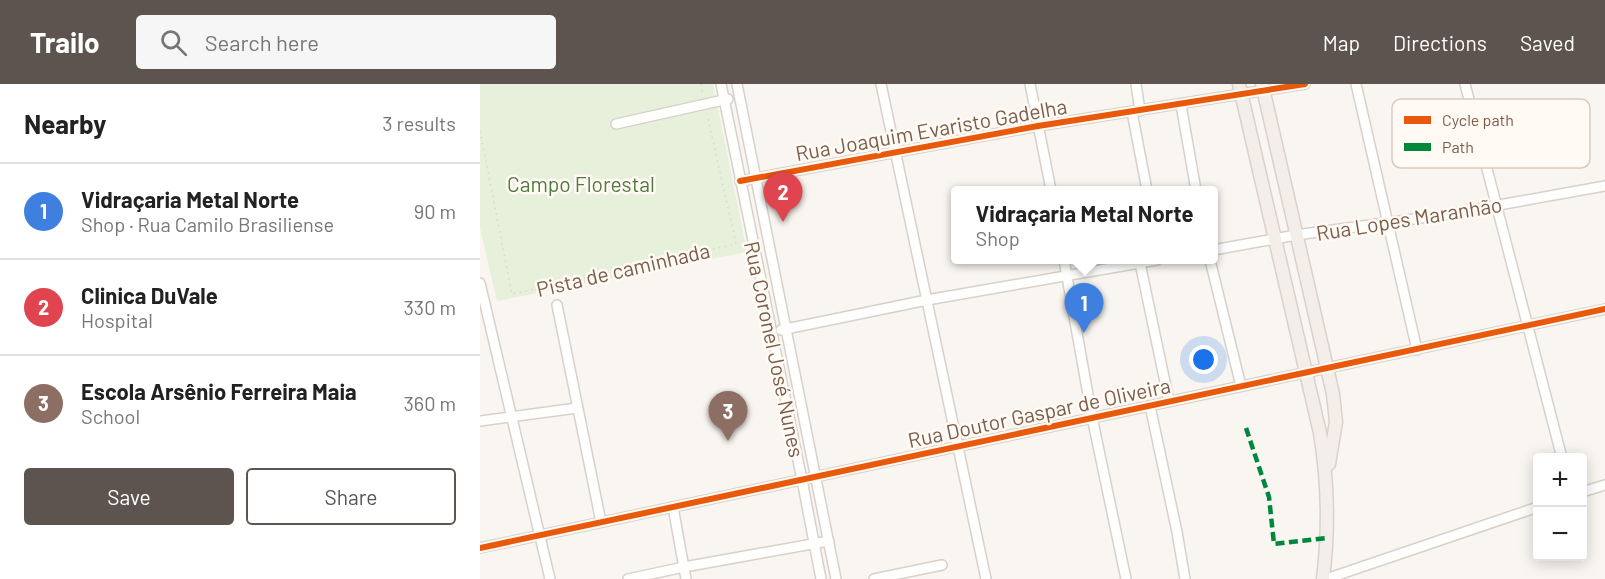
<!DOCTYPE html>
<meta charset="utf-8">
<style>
:root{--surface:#fff;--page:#f6f6f6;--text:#222;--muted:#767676;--line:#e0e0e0;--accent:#5d544f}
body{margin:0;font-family:Barlow,sans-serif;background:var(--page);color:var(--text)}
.controls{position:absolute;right:18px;bottom:18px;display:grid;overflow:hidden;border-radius:6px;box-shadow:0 3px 15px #0003}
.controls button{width:54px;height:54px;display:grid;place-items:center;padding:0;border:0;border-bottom:2px solid var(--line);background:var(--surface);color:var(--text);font:30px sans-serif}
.you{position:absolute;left:724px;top:276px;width:21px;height:21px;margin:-15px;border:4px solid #fff;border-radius:50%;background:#1a73e8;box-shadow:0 0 0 9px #1a73e833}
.badge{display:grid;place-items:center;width:39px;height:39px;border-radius:50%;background:var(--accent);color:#fff;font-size:20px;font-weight:700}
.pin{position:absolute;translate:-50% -50px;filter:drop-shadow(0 2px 3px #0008)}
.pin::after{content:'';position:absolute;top:32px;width:21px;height:18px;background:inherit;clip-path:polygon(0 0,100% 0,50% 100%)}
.popup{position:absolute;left:471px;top:102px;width:267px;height:78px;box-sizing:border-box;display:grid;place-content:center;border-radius:6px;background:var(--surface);filter:drop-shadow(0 2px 4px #0005);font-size:20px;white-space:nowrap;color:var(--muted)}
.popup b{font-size:22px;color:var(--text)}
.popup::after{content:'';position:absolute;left:50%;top:100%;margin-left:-12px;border:12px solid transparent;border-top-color:var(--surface)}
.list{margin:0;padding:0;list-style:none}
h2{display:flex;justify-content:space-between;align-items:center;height:78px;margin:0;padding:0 24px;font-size:26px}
h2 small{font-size:20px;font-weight:400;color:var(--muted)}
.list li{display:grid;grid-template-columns:39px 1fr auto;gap:18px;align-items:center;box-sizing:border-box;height:96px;padding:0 24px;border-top:2px solid var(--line)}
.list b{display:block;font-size:22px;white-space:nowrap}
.list p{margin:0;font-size:20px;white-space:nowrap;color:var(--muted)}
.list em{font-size:20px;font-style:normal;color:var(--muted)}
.actions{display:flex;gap:12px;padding:18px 24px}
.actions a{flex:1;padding:14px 0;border:2px solid var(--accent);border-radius:6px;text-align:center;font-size:21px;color:var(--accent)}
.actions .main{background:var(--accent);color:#fff}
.icon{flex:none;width:33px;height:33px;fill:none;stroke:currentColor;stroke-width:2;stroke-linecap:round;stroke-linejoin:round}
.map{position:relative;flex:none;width:1125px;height:495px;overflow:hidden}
header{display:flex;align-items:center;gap:36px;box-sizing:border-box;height:84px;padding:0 30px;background:var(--accent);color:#fff}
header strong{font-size:28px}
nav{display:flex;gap:33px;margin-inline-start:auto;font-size:21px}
.search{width:420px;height:54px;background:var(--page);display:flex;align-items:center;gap:15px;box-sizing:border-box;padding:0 21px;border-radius:6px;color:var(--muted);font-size:22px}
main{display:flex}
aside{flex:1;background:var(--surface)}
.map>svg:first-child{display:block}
</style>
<header>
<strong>Trailo</strong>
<div class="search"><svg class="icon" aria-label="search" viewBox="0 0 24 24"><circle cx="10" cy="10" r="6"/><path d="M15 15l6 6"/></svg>Search here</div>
<nav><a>Map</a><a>Directions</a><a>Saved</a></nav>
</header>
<main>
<aside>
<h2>Nearby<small>3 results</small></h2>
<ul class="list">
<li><span class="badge" style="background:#3f7fe0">1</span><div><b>Vidraçaria Metal Norte</b><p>Shop · Rua Camilo Brasiliense</p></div><em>90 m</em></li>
<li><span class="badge" style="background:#e0444e">2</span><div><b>Clinica DuVale</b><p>Hospital</p></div><em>330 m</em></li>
<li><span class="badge" style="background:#8d6e63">3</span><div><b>Escola Arsênio Ferreira Maia</b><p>School</p></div><em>360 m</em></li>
</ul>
<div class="actions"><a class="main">Save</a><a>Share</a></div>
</aside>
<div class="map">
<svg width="1125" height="495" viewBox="0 0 1125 495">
<rect width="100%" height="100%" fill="#f9f5f0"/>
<!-- park -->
<polygon fill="#e7f0db" points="0,0 233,0 267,168 17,217 0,144"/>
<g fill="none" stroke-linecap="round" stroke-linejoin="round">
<!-- minor casing -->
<g stroke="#d7d1cb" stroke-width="12">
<g id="minor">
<polyline points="241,0 322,396 341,495"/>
<polyline points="257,0 356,495"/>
<polyline points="401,0 506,495"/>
<polyline points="550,0 571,106"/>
<polyline points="656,0 660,27"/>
<polyline points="876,0 937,266"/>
<polyline points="985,0 1082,374"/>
<polyline points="701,21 716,106"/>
<polyline points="652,28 667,106"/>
<polyline points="136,40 248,15"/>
<polyline points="260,97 558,42 825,0"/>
<polyline points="733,166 816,151 963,131 1125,102"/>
<polyline points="584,176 612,333 646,495"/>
<polyline points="730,176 761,302"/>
<polyline points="660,179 689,317"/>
<polyline points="0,199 70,495"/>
<polyline points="77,221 121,438"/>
<polyline points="301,246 447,216 677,176"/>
<polyline points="670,322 697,448 705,495"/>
<polyline points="0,337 97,324"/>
<polyline points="1102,408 1125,401"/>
<polyline points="193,423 206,495"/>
<polyline points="0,464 1125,225"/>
<polyline points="148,495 204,483 349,457"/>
<polyline points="394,495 462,481"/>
<polyline points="846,495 1058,423"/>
</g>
</g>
<!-- major casing -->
<g stroke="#dad1cc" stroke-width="15">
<g id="major">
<path d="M759,0L840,349C848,397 849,446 843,495"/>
<polyline points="782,0 853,310 856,338 849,380"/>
</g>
</g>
<!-- path -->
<g stroke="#dcd5d0" stroke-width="1.5" stroke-dasharray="1.5 4.5" stroke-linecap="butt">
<polyline points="221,0 223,11"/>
<polyline points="0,47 32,210 256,160 227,30"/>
</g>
<!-- minor -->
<use href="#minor" stroke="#fefefd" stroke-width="9"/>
<!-- major -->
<use href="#major" stroke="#f3eee8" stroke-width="12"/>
<!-- quiet -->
<polyline stroke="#00873e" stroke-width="4.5" stroke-dasharray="9 4.5" stroke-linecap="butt" points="766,344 789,413 794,460 847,454"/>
<!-- cycleway casing -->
<g stroke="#fffaf3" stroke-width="10">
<g id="cycleway">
<polyline points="260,97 558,42 825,0"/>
<polyline points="0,464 1125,225"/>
</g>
</g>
<!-- cycleway -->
<use href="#cycleway" stroke="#e8590c" stroke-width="6"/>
</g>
<g text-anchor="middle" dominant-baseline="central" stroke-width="5" stroke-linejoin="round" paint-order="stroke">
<!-- street labels -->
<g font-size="21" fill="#7a5c4d" stroke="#fffaf3">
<text transform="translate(451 45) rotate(-10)">Rua Joaquim Evaristo Gadelha</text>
<text transform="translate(929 134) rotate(-9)">Rua Lopes Maranhão</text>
<text transform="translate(143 185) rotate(-13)">Pista de caminhada</text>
<text transform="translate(295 265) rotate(78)">Rua Coronel José Nunes</text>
<text transform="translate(559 328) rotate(-12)">Rua Doutor Gaspar de Oliveira</text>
</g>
<!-- park labels -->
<g font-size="21" fill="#537a41" stroke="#fffaf3">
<text x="101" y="99">Campo Florestal</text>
</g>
</g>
<!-- legend -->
<rect x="912" y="15" width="198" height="69" rx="9" fill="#fffaf3" stroke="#d7cbc1" stroke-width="1.5"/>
<rect x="924" y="32" width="27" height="8" fill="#e8590c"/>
<rect x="924" y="59" width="27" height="8" fill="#00873e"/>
<g font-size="16" fill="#7a5c4d">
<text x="962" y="42">Cycle path</text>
<text x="962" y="69">Path</text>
</g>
</svg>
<div class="controls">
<button>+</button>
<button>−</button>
</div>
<div class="you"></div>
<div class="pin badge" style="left:604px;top:249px;background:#3f7fe0">1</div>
<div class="popup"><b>Vidraçaria Metal Norte</b>Shop</div>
<div class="pin badge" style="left:303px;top:138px;background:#e0444e">2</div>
<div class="pin badge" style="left:248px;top:357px;background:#8d6e63">3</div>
</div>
</main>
